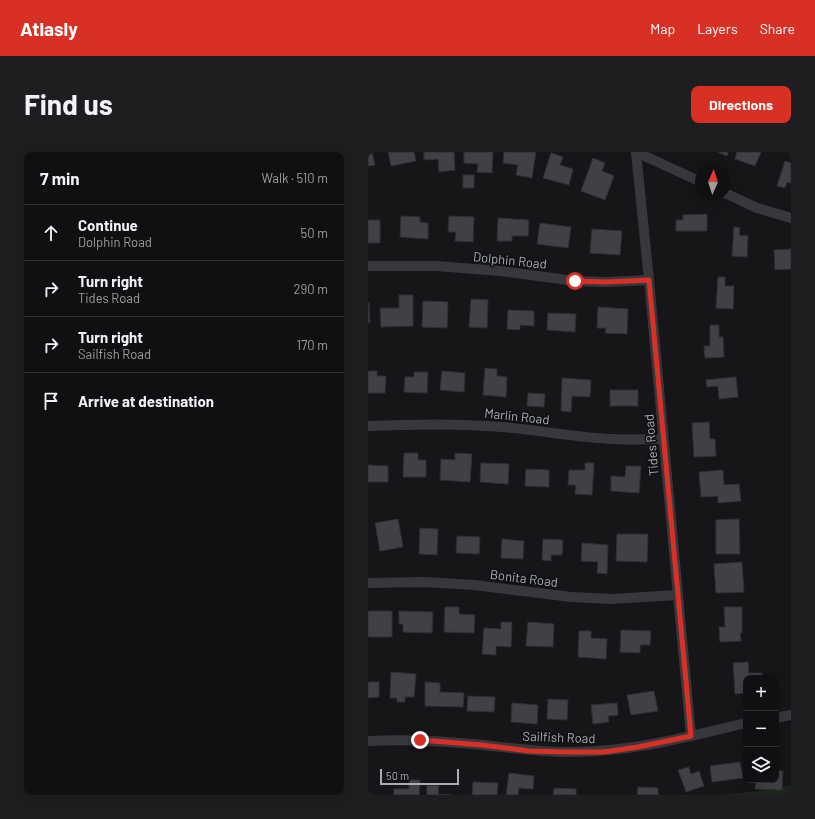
<!DOCTYPE html>
<meta charset="utf-8">
<style>
:root{--surface:#101012;--page:#1e1e20;--text:#f1f3f6;--muted:#9c9d9f;--line:#303032;--accent:#d93025}
body{margin:0;font-family:Barlow,sans-serif;background:var(--page);color:var(--text)}
.controls{position:absolute;right:12px;bottom:12px;display:grid;overflow:hidden;border-radius:8px;box-shadow:0 4px 16px #0002}
.controls button{width:36px;height:36px;display:grid;place-items:center;padding:0;border:0;border-bottom:1px solid var(--line);background:var(--surface);color:var(--text);font:20px sans-serif}
.compass{position:absolute;left:327px;top:12px;width:36px;height:36px;border-radius:50%;background:var(--surface);box-shadow:0 4px 16px #0002;rotate:3deg}
.scale{position:absolute;left:12px;bottom:10px;width:79px;box-sizing:border-box;padding-left:4px;border:2px solid #a8adb8;border-top:0;font-size:11px;line-height:14px;white-space:nowrap;color:#a8adb8;-webkit-text-stroke:3px #111113;paint-order:stroke}
.stop{position:absolute;width:12px;height:12px;margin:-9px;border:3px solid #d93025;border-radius:50%;background:#fff}
.stop.end{background:#d93025;border-color:#fff;box-shadow:0 1px 4px #0008}
.list{margin:0;padding:0;list-style:none}
h2{display:flex;justify-content:space-between;align-items:center;height:52px;margin:0;padding:0 16px;font-size:17px}
h2 small{font-size:13px;font-weight:400;color:var(--muted)}
.list li{display:grid;grid-template-columns:26px 1fr auto;gap:12px;align-items:center;box-sizing:border-box;height:56px;padding:0 16px;border-top:1px solid var(--line)}
.list b{display:block;font-size:15px;white-space:nowrap}
.list p{margin:0;font-size:13px;white-space:nowrap;color:var(--muted)}
.list em{font-size:13px;font-style:normal;color:var(--muted)}
.icon{flex:none;width:22px;height:22px;fill:none;stroke:currentColor;stroke-width:2;stroke-linecap:round;stroke-linejoin:round}
.map{position:relative;flex:none;width:423px;height:643px;overflow:hidden;border-radius:8px}
header{display:flex;align-items:center;gap:24px;box-sizing:border-box;height:56px;padding:0 20px;background:var(--accent);color:#fff}
header strong{font-size:19px}
nav{display:flex;gap:22px;margin-inline-start:auto;font-size:14px}
.intro{display:flex;align-items:center;justify-content:space-between;box-sizing:border-box;height:96px;padding:0 24px}
h1{margin:0;font-size:28px}
.button{padding:10px 18px;border-radius:8px;background:var(--accent);color:#fff;font-size:14px;font-weight:700}
main{display:flex;gap:24px;padding:0 24px}
aside{flex:1;background:var(--surface);border-radius:8px;box-shadow:0 4px 16px #0002}
.map>svg:first-child{display:block}
</style>
<header>
<strong>Atlasly</strong>
<nav><a>Map</a><a>Layers</a><a>Share</a></nav>
</header>
<div class="intro"><h1>Find us</h1><a class="button">Directions</a></div>
<main>
<aside>
<h2>7 min<small>Walk · 510 m</small></h2>
<ul class="list">
<li><svg class="icon" aria-label="ahead" viewBox="0 0 24 24"><path d="M12 20V5M6 11l6-6 6 6"/></svg><div><b>Continue</b><p>Dolphin Road</p></div><em>50 m</em></li>
<li><svg class="icon" aria-label="right" viewBox="0 0 24 24"><path d="M7 20v-9h11M14 6l5 5-5 5"/></svg><div><b>Turn right</b><p>Tides Road</p></div><em>290 m</em></li>
<li><svg class="icon" aria-label="right" viewBox="0 0 24 24"><path d="M7 20v-9h11M14 6l5 5-5 5"/></svg><div><b>Turn right</b><p>Sailfish Road</p></div><em>170 m</em></li>
<li><svg class="icon" aria-label="arrive" viewBox="0 0 24 24"><path d="M6 21V4h12l-3 4 3 4H6"/></svg><div><b>Arrive at destination</b></div></li>
</ul>
</aside>
<div class="map">
<svg width="423" height="643" viewBox="0 0 423 643">
<rect width="100%" height="100%" fill="#161618"/>
<!-- green -->
<polygon fill="#1e261f" points="423,633 423,643 354,643 391,639"/>
<!-- building -->
<g fill="#404145" stroke="#303034">
<polygon points="0,0 4,0 7,13 0,14"/>
<polygon points="20,0 46,0 48,9 23,14"/>
<polygon points="56,0 86,0 87,18 71,20 70,7 56,8"/>
<polygon points="96,0 125,0 124,21 109,20 110,12 96,11"/>
<polygon points="136,0 168,0 164,26 148,23 150,13 135,11"/>
<polygon points="350,0 360,0 359,4"/>
<polygon points="369,0 393,0 387,14 367,7"/>
<polygon points="183,1 195,5 192,13 205,17 201,33 175,26"/>
<polygon points="225,6 237,11 234,19 246,24 237,48 213,39"/>
<polygon points="417,9 423,11 423,31 419,30 417,36 409,34"/>
<rect x="95" y="23" width="11" height="13"/>
<polygon points="339,62 339,79 308,79 308,68 315,68 315,63"/>
<polygon points="33,64 52,65 52,70 60,71 60,87 32,85"/>
<polygon points="81,64 106,65 105,90 87,89 88,80 80,80"/>
<polygon points="130,66 161,68 160,84 144,84 144,89 129,89"/>
<rect x="0" y="68" width="12" height="23"/>
<polygon points="172,71 203,75 200,96 169,92"/>
<polygon points="366,75 372,76 371,83 380,84 379,105 364,104"/>
<polygon points="224,77 254,79 252,103 222,101"/>
<polygon points="423,97 423,117 407,118 406,98"/>
<polygon points="350,125 357,125 357,134 366,134 365,157 348,156"/>
<polygon points="31,143 45,143 45,174 13,175 12,156 31,156"/>
<polygon points="103,147 120,148 119,176 101,175"/>
<polygon points="55,149 80,150 79,176 54,175"/>
<polygon points="0,151 1,151 2,171 0,171"/>
<polygon points="230,155 260,157 259,182 237,181 238,176 229,176"/>
<polygon points="140,158 166,159 166,174 152,173 152,178 139,177"/>
<polygon points="180,161 208,162 207,180 179,178"/>
<polygon points="342,173 351,173 351,185 355,185 356,205 337,206 336,194 342,194"/>
<polygon points="117,216 129,217 129,224 139,225 138,245 115,243"/>
<polygon points="0,219 9,219 9,224 18,224 17,241 0,241"/>
<polygon points="74,219 97,221 96,240 72,238"/>
<polygon points="46,220 60,220 59,241 36,240 37,225 46,225"/>
<polygon points="368,225 370,245 351,247 350,234 339,235 338,228"/>
<polygon points="194,226 223,228 222,245 204,244 203,260 193,259"/>
<rect x="242" y="238" width="28" height="16"/>
<polygon points="160,241 177,242 176,255 159,254"/>
<polygon points="341,270 342,287 347,287 348,304 326,305 324,271"/>
<polygon points="36,301 50,301 50,308 58,308 58,325 35,325"/>
<polygon points="87,301 104,302 102,330 72,328 73,307 87,308"/>
<polygon points="113,311 141,312 140,332 112,330"/>
<polygon points="217,311 226,311 224,343 207,342 208,333 200,333 201,318 217,318"/>
<polygon points="0,313 20,314 20,330 0,330"/>
<polygon points="258,314 273,314 271,341 243,339 243,324 257,325"/>
<polygon points="158,317 181,318 181,335 157,334"/>
<polygon points="355,318 356,333 371,332 373,349 350,351 350,344 333,345 331,320"/>
<polygon points="30,367 35,395 12,399 7,371"/>
<polygon points="371,367 372,402 348,402 348,368"/>
<polygon points="52,376 70,377 69,403 51,402"/>
<polygon points="249,382 280,382 279,410 248,409"/>
<polygon points="89,384 112,385 111,402 88,401"/>
<polygon points="134,387 156,389 155,407 133,406"/>
<polygon points="175,387 195,388 194,403 183,403 183,409 174,408"/>
<polygon points="214,391 240,393 239,422 229,421 230,410 213,409"/>
<polygon points="374,410 376,440 348,441 346,412"/>
<polygon points="77,455 91,455 91,462 107,463 106,481 76,480"/>
<polygon points="356,455 374,455 374,481 372,481 373,489 352,490 351,475 357,475"/>
<rect x="0" y="459" width="24" height="26"/>
<polygon points="31,459 65,460 64,481 35,480 35,472 31,472"/>
<polygon points="133,470 144,470 143,495 128,494 128,503 114,502 116,476 133,477"/>
<polygon points="160,470 186,472 185,495 158,494"/>
<polygon points="253,478 283,479 282,493 272,493 272,501 252,500"/>
<polygon points="211,479 223,479 223,486 239,487 238,507 210,505"/>
<polygon points="380,510 381,521 394,521 394,526 378,526 378,541 367,542 365,511"/>
<polygon points="23,520 48,522 46,545 37,545 37,550 29,550 29,546 22,546"/>
<polygon points="0,530 11,530 11,545 0,546"/>
<polygon points="57,530 72,531 72,540 96,541 95,555 57,554"/>
<polygon points="286,539 290,559 263,563 259,543"/>
<polygon points="100,544 127,545 126,560 99,559"/>
<polygon points="180,547 200,548 199,568 179,567"/>
<polygon points="144,551 170,553 169,572 143,570"/>
<polygon points="249,551 250,563 240,564 241,570 225,572 223,553"/>
<polygon points="372,610 375,626 344,630 342,614"/>
<polygon points="321,615 323,622 331,619 336,634 318,640 310,618"/>
<polygon points="408,619 415,619 414,638 387,637 388,628 408,628"/>
<polygon points="141,621 166,624 165,637 151,636 150,643 138,643"/>
<polygon points="41,628 52,628 51,643 26,643 26,637 41,637"/>
<polygon points="105,630 130,631 129,643 104,643"/>
<polygon points="59,633 71,634 70,642 84,643 59,643"/>
<polygon points="270,635 290,636 290,643 269,643"/>
<polygon points="186,636 208,637 208,643 185,643"/>
</g>
<g fill="none" stroke-linecap="round" stroke-linejoin="round">
<!-- minor -->
<g stroke="#37383d" stroke-width="10">
<polyline points="268,0 281,128 323,584"/>
<polyline points="268,0 333,30"/>
<polyline points="357,41 389,56 423,66"/>
<polyline points="0,114 68,114 132,119 207,129 238,130 281,128"/>
<path d="M0,274C45,272 89,271 134,275C172,278 209,286 246,287C263,288 279,287 295,287"/>
<polyline points="0,431 56,430 106,433 203,445 244,447 309,443"/>
<polyline points="408,566 423,563"/>
<path d="M0,589C38,587 77,589 115,593C143,596 171,600 199,600C260,601 319,585 378,571"/>
</g>
</g>
<g fill="none" stroke-linecap="round" stroke-linejoin="round">
<!-- route -->
<polyline stroke="#d93025" stroke-width="5" points="52,588 114,593 161,599 199,600 235,600 270,595 323,584 281,128 238,130 207,129"/>
</g>
<g text-anchor="middle" dominant-baseline="central" stroke-width="3.5" stroke-linejoin="round" paint-order="stroke">
<!-- street labels -->
<g font-size="13" fill="#a8adb8" stroke="#111113">
<text transform="translate(142 108) rotate(6)">Dolphin Road</text>
<text transform="translate(149 264) rotate(6)">Marlin Road</text>
<text transform="translate(283 293) rotate(-95)">Tides Road</text>
<text transform="translate(156 426) rotate(7)">Bonita Road</text>
<text transform="translate(191 585) rotate(2)">Sailfish Road</text>
</g>
</g>
</svg>
<div class="controls">
<button>+</button>
<button>−</button>
<button><svg class="icon" aria-label="layers" viewBox="0 0 24 24"><path d="M12 4l9 5-9 5-9-5zM3 14l9 5 9-5"/></svg></button>
</div>
<svg class="compass" viewBox="-18 -18 36 36"><path d="M0-13l5 13h-10z" fill="#e53935"/><path d="M0 13l5-13h-10z" fill="#9c9d9f"/></svg>
<div class="scale">50 m</div>
<div class="stop" style="left:207px;top:129px"></div>
<div class="stop end" style="left:52px;top:588px"></div>
</div>
</main>
